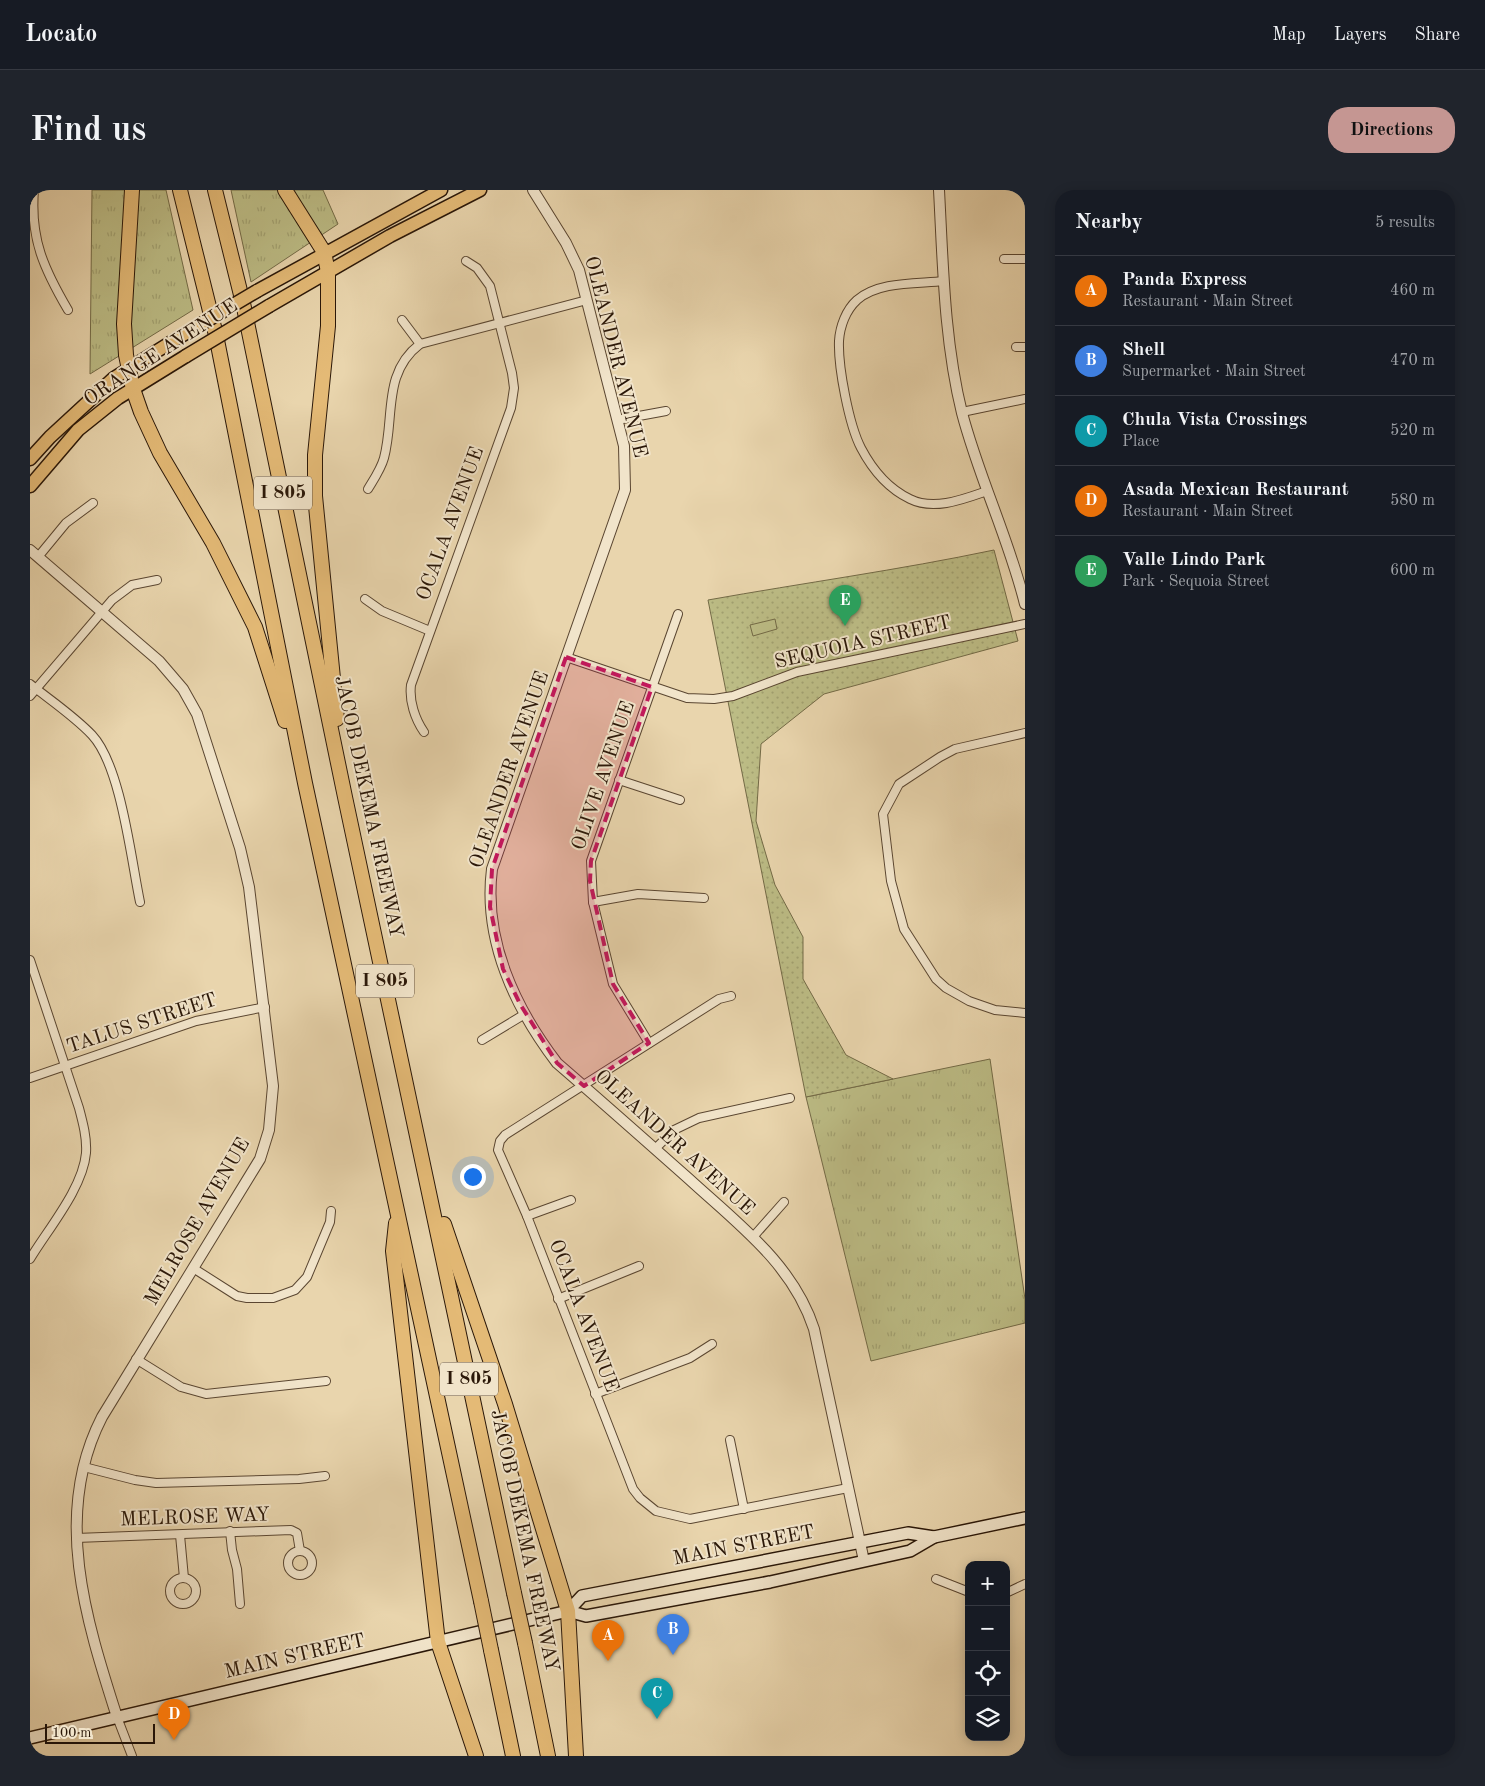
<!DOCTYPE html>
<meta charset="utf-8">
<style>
:root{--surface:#171b24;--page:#20242c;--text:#f1f3f6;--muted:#9ea1a6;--line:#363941;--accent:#c59692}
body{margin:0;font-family:"Old Standard TT",serif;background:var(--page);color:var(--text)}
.controls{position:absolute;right:15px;bottom:15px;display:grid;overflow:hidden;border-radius:10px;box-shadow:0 2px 12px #0003}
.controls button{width:45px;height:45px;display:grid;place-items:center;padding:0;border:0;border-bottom:1px solid var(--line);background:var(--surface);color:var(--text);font:25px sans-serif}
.scale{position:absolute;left:15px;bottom:12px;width:110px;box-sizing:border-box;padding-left:5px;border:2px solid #2a1708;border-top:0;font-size:14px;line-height:18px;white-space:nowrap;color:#2a1708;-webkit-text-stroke:4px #f1e4ca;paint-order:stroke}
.you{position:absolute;left:442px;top:986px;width:18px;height:18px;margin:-12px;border:4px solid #fff;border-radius:50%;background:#1a73e8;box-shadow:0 0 0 8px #1a73e833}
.badge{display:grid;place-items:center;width:32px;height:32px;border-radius:50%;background:var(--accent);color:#fff;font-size:16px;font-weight:700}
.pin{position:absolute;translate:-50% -41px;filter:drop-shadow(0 1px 2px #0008)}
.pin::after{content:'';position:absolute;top:26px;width:18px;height:15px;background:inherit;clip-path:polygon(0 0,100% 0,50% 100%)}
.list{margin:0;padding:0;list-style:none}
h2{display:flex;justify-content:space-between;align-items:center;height:65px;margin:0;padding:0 20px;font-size:21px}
h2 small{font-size:16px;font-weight:400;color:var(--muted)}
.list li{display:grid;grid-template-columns:32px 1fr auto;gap:15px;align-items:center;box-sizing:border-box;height:70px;padding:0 20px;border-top:1px solid var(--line)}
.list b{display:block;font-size:19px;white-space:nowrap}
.list p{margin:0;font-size:16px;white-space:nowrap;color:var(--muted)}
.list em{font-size:16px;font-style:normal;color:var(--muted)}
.icon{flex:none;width:28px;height:28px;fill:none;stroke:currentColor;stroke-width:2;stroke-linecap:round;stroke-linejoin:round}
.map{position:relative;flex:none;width:995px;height:1566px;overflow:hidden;border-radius:20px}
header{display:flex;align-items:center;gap:30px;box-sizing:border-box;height:70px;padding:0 25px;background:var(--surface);border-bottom:1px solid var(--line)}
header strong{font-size:24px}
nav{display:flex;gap:28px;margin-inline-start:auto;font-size:18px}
.intro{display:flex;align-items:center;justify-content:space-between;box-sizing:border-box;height:120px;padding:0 30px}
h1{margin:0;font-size:35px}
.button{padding:12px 22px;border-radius:20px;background:var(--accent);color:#111;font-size:18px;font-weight:700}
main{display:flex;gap:30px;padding:0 30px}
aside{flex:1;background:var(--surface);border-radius:20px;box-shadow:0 2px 12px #0003}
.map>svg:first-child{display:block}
</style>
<header>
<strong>Locato</strong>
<nav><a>Map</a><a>Layers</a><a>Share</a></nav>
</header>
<div class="intro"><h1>Find us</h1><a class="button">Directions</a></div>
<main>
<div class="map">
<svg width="995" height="1566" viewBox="0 0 995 1566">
<defs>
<pattern id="grass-tufts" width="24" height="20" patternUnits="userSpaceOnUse" patternTransform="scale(1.25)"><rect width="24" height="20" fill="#bcbc85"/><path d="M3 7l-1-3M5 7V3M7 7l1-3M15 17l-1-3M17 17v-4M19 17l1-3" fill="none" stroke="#a2a171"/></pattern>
<pattern id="park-dots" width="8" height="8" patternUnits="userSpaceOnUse" patternTransform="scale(1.25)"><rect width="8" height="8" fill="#bcbc85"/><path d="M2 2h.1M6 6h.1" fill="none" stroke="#a2a171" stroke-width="1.8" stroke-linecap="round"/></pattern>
</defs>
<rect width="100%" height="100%" fill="#e9d5ad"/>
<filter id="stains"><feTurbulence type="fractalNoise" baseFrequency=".004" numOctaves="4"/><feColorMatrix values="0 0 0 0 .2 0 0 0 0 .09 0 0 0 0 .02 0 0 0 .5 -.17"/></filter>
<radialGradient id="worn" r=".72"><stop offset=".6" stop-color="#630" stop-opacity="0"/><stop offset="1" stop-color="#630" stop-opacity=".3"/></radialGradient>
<!-- grass -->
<g fill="url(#grass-tufts)" stroke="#736a46">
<polygon points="62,0 136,0 163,120 60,184"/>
<polygon points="201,0 293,0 308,34 221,92"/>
<polygon points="960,869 995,1109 995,1133 841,1171 776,907"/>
</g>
<!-- park -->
<path fill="url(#park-dots)" stroke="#736a46" d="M964,360L988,451L794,504L731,554L726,631L745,695L773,747V789L816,865L863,889L776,907L678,410C773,393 869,380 964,360Z"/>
<!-- pitch -->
<polygon fill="#bcbc85" stroke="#736a46" points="745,429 747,439 723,446 720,435"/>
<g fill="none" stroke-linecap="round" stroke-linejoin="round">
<!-- minor casing -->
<g stroke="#5a4631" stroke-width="10">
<g id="minor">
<path d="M4,0C0,49 14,79 38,120"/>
<polyline points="974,69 995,69"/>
<path d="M914,91C887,94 849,91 827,110C816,120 810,136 809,151C808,177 819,235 831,258C842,279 859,299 880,309C904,321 934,309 957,301"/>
<polyline points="372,130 390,154"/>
<polyline points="986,157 995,157"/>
<polyline points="932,222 995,209"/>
<polyline points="587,230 636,221"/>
<path d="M338,299C344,289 351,279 354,268C365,227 352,183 390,154L557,110"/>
<polyline points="8,367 36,333 63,313"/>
<polyline points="335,409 352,421 400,441"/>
<polyline points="536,467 657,508 684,509 703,506 767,482 995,434"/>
<path d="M0,494C20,510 44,526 62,545C91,576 101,669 110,712"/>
<polyline points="0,506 82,410 102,395 127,390"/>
<path d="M394,542C385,529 379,511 381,495L481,218L484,198L482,183L460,96L447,78L436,71"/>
<polyline points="995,543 925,559 910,567 869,594 853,624 861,691 874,739 906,789 916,798 939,811 965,820 995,823"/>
<polyline points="589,590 650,610"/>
<polyline points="563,712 608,704 674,708"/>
<path d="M0,770L49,918C53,933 57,948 56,963C53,998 18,1039 0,1069"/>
<polyline points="701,806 689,809 475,945 470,951 468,960 497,1026 603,1299 610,1308 626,1321 660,1329 818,1298"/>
<polyline points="452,850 495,824"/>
<polyline points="619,853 583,794 563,712 561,671 648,424"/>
<polyline points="0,888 166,831 235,817"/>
<polyline points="625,959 644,940 669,928 760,908"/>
<polyline points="497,1026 541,1010"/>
<polyline points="723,1047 754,1012"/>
<polyline points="163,1078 207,1106 217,1108 243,1108 265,1100 277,1087 300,1032 301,1021"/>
<polyline points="528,1109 609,1076"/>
<polyline points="106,1169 151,1197 176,1204 296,1191"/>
<polyline points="565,1204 660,1168 682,1154"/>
<polyline points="700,1250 714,1319"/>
<polyline points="54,1277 105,1290 126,1293 269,1289 295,1286"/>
<polyline points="200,1341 202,1360 207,1379 210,1414"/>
<polyline points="150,1345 154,1388"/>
<polyline points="46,1348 261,1340 267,1343 270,1361"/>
<circle cx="270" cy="1373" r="12"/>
<circle cx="153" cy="1401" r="13"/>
<polyline points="906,1389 939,1402"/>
<polyline points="976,1403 995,1394"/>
<polyline points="87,1527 102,1566"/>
</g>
</g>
<!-- tertiary casing -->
<g stroke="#5a4631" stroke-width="12">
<g id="tertiary">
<path d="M503,0L536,53L549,80L594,256L595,300L462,679C453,750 485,818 527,873C571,911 615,950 659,989C708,1034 763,1074 784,1139L834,1371"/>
<path d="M909,0C913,74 914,150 932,223C949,288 979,349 995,414"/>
<path d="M0,360L129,471L153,499L167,524L210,658L219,697L243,896L239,940L230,969L72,1227C22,1324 56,1430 87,1527"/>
</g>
</g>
<!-- secondary casing -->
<g stroke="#2a1708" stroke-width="14">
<g id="secondary">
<polyline points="538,1421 552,1406 878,1343 904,1347"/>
<polyline points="0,1548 538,1421 556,1426 740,1392 880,1361 904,1347 995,1328"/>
</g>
</g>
<!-- primary casing -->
<g stroke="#2a1708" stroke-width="15">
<g id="primary">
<polyline points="227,101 411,0"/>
<polyline points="239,116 360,46 450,0"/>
<polyline points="0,269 20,247 84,188 151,146"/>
<polyline points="0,296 48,240 88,208 156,166"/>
</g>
</g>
<!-- motorway casing -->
<g stroke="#2a1708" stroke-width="16">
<g id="motorway">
<polyline points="102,0 94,134 96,165 103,199 111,222 130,263 183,353 225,437 255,531"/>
<polyline points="150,0 186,145 275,593 451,1411"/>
<polyline points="185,0 213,113 315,607 484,1403"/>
<polyline points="255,0 294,62 298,82 298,136 285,265 285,306 307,529"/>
<polyline points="366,1033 363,1061 408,1452 446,1566"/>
<polyline points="414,1034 475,1214 538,1421 546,1566"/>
<polyline points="495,1453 518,1566"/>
<polyline points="461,1460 483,1566"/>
</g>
</g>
<!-- minor -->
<use href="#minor" stroke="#f1e4ca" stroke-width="8"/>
<!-- tertiary -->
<use href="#tertiary" stroke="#f1e4ca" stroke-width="10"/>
<!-- secondary -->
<use href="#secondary" stroke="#f1e4ca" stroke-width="11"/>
<!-- primary -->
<use href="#primary" stroke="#e4ba76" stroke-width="12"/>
<!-- motorway -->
<use href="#motorway" stroke="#e4ba76" stroke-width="14"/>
<!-- primary-bridge casing -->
<g stroke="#2a1708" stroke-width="15" stroke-linecap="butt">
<g id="primary-bridge">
<polyline points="151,146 227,101"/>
<polyline points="156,166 239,116"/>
</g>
</g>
<!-- motorway-bridge casing -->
<g stroke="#2a1708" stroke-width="16" stroke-linecap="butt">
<g id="motorway-bridge">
<polyline points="484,1403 495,1453"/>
<polyline points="451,1411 461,1460"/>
</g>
</g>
<!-- primary-bridge -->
<use href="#primary-bridge" stroke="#e4ba76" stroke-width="12"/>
<!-- motorway-bridge -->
<use href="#motorway-bridge" stroke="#e4ba76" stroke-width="14"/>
</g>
<!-- marked area -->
<path fill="#c2185b" fill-opacity="0.2" stroke="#c2185b" stroke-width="4" stroke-dasharray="10 6" stroke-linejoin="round" d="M536,467L622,497L561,671L560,691L583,794L619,853L554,896L527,873L490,814L473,779L460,717L462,679Z"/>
<g text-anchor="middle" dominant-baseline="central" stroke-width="4" stroke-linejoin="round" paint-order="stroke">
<!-- shield labels -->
<g fill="#f1e4ca" stroke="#665442" stroke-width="1">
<rect x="224" y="286.5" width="58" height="33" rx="4"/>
<rect x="326" y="774.5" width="58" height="33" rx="4"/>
<rect x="410" y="1172.5" width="58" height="33" rx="4"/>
</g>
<g font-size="19" font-weight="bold" fill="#2a1708">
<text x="253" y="303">I 805</text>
<text x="355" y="791">I 805</text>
<text x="439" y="1189">I 805</text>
</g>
<!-- street labels -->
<g font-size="20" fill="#2a1708" stroke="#f1e4ca">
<text transform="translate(131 163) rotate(-33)">ORANGE AVENUE</text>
<text transform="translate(585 167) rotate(76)">OLEANDER AVENUE</text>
<text transform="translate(421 334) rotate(-70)">OCALA AVENUE</text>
<text transform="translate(833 453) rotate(-13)">SEQUOIA STREET</text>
<text transform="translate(480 580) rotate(-71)">OLEANDER AVENUE</text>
<text transform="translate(574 586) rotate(-71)">OLIVE AVENUE</text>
<text transform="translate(338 617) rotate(78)">JACOB DEKEMA FREEWAY</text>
<text transform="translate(112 834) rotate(-18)">TALUS STREET</text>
<text transform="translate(644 953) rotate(42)">OLEANDER AVENUE</text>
<text transform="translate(168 1032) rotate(-60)">MELROSE AVENUE</text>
<text transform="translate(553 1126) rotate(69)">OCALA AVENUE</text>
<text transform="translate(165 1328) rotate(-2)">MELROSE WAY</text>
<text transform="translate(494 1351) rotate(78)">JACOB DEKEMA FREEWAY</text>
<text transform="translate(714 1356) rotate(-11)">MAIN STREET</text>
<text transform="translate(265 1467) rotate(-13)">MAIN STREET</text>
</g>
</g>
<rect width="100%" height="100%" filter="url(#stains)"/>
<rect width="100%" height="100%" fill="url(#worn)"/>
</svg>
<div class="controls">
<button>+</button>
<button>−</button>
<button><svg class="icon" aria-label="locate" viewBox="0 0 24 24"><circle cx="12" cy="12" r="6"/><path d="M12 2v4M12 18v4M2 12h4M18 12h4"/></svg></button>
<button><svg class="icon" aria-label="layers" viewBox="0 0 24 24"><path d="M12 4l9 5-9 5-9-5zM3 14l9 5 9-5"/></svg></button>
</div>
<div class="scale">100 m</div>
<div class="you"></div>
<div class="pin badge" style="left:578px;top:1471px;background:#e8710a">A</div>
<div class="pin badge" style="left:643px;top:1465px;background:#3f7fe0">B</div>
<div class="pin badge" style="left:627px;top:1529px;background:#0f9aa8">C</div>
<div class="pin badge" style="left:144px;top:1550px;background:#e8710a">D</div>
<div class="pin badge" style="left:815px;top:436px;background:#2e9e5b">E</div>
</div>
<aside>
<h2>Nearby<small>5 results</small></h2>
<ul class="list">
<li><span class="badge" style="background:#e8710a">A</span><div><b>Panda Express</b><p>Restaurant · Main Street</p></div><em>460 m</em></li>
<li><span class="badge" style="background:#3f7fe0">B</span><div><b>Shell</b><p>Supermarket · Main Street</p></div><em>470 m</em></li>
<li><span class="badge" style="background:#0f9aa8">C</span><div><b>Chula Vista Crossings</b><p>Place</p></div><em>520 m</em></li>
<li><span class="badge" style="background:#e8710a">D</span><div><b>Asada Mexican Restaurant</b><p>Restaurant · Main Street</p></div><em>580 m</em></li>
<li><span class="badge" style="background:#2e9e5b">E</span><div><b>Valle Lindo Park</b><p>Park · Sequoia Street</p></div><em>600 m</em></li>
</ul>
</aside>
</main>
